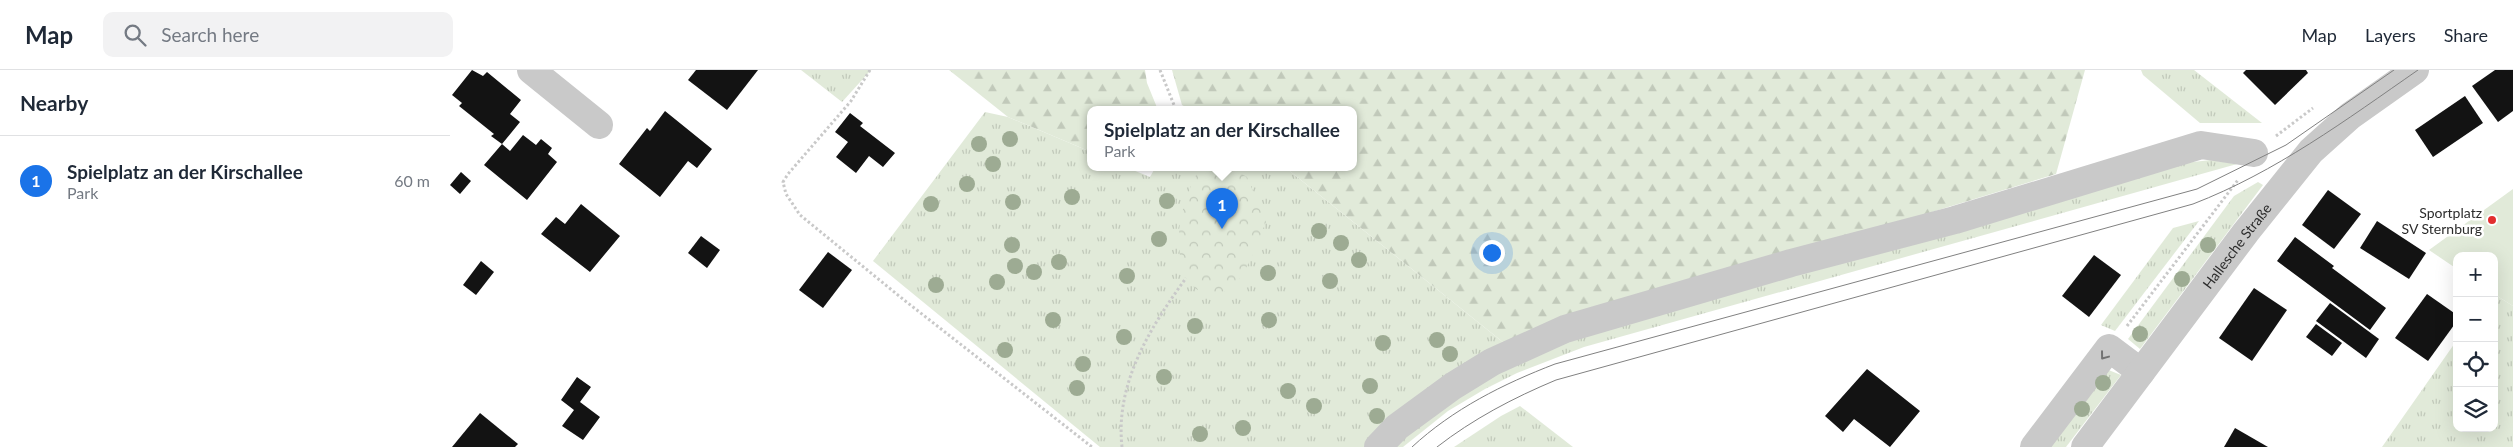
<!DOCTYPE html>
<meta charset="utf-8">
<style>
:root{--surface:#fff;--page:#f2f2f3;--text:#1f2937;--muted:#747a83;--line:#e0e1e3;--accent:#1a73e8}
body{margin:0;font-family:Lato,sans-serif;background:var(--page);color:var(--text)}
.controls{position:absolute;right:15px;bottom:15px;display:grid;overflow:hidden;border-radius:10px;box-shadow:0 5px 20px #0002}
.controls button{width:45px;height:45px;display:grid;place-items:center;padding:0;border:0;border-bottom:1px solid var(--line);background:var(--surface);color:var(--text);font:25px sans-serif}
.you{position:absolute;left:1041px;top:182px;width:18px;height:18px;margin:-12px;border:4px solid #fff;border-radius:50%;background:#1a73e8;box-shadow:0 0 0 8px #1a73e833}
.badge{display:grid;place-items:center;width:32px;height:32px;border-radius:50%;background:var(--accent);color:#fff;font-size:16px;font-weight:700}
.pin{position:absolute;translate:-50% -41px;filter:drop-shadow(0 1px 2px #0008)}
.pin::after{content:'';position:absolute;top:26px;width:18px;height:15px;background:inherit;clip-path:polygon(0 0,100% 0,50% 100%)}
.popup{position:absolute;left:637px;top:36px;width:270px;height:65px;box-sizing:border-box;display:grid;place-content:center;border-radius:10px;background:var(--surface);filter:drop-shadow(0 1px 4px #0005);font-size:16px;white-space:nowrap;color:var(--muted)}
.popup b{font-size:19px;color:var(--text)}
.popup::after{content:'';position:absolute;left:50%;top:100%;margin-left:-10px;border:10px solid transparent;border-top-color:var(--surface)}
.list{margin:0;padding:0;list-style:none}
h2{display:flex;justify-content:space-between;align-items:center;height:65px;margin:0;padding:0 20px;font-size:21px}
h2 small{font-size:16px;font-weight:400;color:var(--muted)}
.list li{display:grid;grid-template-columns:32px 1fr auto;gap:15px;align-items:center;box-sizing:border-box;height:90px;padding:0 20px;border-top:1px solid var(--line)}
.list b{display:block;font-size:19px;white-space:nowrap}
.list p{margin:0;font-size:16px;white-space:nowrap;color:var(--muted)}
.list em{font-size:16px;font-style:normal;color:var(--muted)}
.icon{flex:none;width:28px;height:28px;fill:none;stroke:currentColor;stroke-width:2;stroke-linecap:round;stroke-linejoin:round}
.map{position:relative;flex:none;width:2063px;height:377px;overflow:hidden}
header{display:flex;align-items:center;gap:30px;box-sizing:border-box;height:70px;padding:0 25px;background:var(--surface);border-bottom:1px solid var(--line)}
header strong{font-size:24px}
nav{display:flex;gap:28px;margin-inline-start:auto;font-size:18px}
.search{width:350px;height:45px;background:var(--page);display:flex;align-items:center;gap:12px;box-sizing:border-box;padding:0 18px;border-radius:10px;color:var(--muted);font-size:19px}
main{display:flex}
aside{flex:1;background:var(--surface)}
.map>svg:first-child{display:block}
</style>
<header>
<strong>Map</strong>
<div class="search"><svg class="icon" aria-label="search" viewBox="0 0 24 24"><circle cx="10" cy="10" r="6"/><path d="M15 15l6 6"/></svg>Search here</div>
<nav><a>Map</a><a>Layers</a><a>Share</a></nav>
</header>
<main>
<aside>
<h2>Nearby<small></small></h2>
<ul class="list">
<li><span class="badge">1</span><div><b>Spielplatz an der Kirschallee</b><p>Park</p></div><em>60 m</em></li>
</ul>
</aside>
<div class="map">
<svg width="2063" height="377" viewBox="0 0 2063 377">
<defs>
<pattern id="grass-tufts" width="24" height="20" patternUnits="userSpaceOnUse" patternTransform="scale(1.25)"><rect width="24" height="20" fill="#e1ead9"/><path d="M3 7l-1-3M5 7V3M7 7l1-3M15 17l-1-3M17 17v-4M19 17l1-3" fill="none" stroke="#c1c9ba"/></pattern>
<pattern id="forest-firs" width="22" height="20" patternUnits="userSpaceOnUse" patternTransform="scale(1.25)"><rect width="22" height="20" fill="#e1ead9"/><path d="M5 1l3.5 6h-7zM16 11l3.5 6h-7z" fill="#c1c9ba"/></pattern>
<pattern id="park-crowns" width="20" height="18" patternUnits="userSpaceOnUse" patternTransform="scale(1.25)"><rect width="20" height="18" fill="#e1ead9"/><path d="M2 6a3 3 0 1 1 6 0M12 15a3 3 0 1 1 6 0" fill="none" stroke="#c1c9ba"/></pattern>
</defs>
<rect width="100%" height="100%" fill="#fff"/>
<!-- grass -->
<g fill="url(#grass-tufts)">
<polygon points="351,0 421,0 392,32"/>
<polygon points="1691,0 1744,0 1812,53 1750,53 1693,5"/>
<polygon points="535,42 558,47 641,82 641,98 678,98 700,107 705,98 836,98 1054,273 920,377 650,377 423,191"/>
<polygon points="1761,90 1787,94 1134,277 1067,303 1035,319 998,341 953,377 938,377 1076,280 1725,94"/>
<polygon points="1808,112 1813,115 1690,279 1678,269 1784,126"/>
<polygon points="1749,151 1665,261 1651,255 1723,158"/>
<polygon points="2044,224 2063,236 2063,377 1932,377 2007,270 2007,358 2044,358"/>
<polygon points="1656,299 1671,305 1616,377 1597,377"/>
<polygon points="1070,336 1123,377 1004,377 1051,346"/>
</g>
<!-- forest -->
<g fill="url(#forest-firs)">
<polygon points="499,0 695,0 697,13 708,40 641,40 641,82 558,47"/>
<polygon points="722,0 1635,0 1606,104 1054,273 836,98 903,98 903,40 741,40 732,35"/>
</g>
<!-- park -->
<path fill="url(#park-crowns)" d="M750,98H781L797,107L816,152C807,172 799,199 784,216C778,223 767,223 759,223C728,222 726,171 731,147C735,131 741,113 750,98Z"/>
<!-- pitch -->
<polygon fill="#e1ead9" points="2063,119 2063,236 2044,224 2044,186 2007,186 2007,199 1979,180"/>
<!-- building -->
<g fill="#131313">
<polygon points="22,0 33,6 37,2 71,30 60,44 70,52 52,74 60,81 73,65 86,75 91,69 102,78 98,84 107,92 77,130 34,95 52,74 41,66 44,64 9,36 12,33 2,25"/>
<polygon points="246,0 308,0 277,40 238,10"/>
<polygon points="1796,0 1856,0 1858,3 1825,35 1793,3"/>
<polygon points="2045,0 2063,0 2063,41 2048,52 2022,16"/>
<polygon points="2015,26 2033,53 1983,87 1965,60"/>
<polygon points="215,41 262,79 247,98 238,91 210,127 169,94 197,58 200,61"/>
<polygon points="400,43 413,53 410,56 445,83 433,97 419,86 406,103 386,87 398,72 385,62"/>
<polygon points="11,102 21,111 10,124 0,115"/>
<polygon points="1878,120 1911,144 1884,179 1852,155"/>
<polygon points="131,134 170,166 140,202 91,164 106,147 115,154"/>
<polygon points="1927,151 1976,183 1959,209 1910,178"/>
<polygon points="251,166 270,180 257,198 238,183"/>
<polygon points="1845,167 1884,196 1882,198 1936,238 1920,260 1827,191"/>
<polygon points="378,182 402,200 373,238 349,220"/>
<polygon points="1644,185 1671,205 1639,247 1612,226"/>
<polygon points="31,191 44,202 26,225 13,215"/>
<polygon points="1804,218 1837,240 1802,291 1769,268"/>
<polygon points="1977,224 2007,245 2007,251 1978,291 1945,268"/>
<polygon points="1880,233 1929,269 1916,288 1866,251"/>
<polygon points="1866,254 1892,273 1882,286 1856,267"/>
<polygon points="1417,299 1470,341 1440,377 1404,349 1393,362 1375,346"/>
<polygon points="127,307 141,317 130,332 150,347 133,370 112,356 124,340 111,330"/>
<polygon points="30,343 68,374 65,377 2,377"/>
<polygon points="1785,358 1818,377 1774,377"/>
</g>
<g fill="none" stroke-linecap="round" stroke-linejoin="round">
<!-- path -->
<g stroke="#c9c9c9" stroke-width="3" stroke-dasharray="2.5 2.5" stroke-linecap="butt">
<polyline points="420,0 401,31 338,104 333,112 336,124 350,145 454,230 642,377"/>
<polyline points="710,0 726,40"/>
<polyline points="1826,66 1863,38"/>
<polyline points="1677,256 1788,110"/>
<path d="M672,377C665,313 700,258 736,208"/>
</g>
<!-- minor -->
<g stroke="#c9c9c9" stroke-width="28">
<polyline points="81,0 149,55"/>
<polyline points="928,377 947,357 1003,316 1042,292 1115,259 1341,193 1505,150 1751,75 1804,83"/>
<polyline points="1584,377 1659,278 1691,302"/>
<path id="s1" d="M1635,377L1796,162L1861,81L1900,46L1965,0"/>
</g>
<!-- tram -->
<g stroke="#818181" stroke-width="1">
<path d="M962,377C1003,339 1053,314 1105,294L1747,119L1836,75L1944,0"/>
<path d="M987,377C1023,349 1063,328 1106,310L1743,134C1826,102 1896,50 1968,0"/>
</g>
</g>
<!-- trees -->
<g fill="#9dab93">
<circle cx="560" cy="69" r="8"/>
<circle cx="529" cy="74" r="8"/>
<circle cx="543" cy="94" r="8"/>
<circle cx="517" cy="114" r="8"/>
<circle cx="622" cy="127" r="8"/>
<circle cx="717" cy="131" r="8"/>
<circle cx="563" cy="132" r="8"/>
<circle cx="481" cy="134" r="8"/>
<circle cx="869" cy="161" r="8"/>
<circle cx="709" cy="169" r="8"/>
<circle cx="891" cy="173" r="8"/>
<circle cx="562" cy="175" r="8"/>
<circle cx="1758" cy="175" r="8"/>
<circle cx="909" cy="190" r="8"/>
<circle cx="609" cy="192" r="8"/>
<circle cx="565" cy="196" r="8"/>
<circle cx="584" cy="202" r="8"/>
<circle cx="818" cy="203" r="8"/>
<circle cx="677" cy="206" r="8"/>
<circle cx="1732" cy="209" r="8"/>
<circle cx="880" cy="211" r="8"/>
<circle cx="547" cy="212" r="8"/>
<circle cx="486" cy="215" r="8"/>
<circle cx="603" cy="250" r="8"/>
<circle cx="819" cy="250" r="8"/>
<circle cx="745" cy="256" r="8"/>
<circle cx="1690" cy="264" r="8"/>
<circle cx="674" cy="267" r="8"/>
<circle cx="987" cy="270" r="8"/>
<circle cx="933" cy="273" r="8"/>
<circle cx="555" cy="280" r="8"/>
<circle cx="1000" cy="284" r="8"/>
<circle cx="633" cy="294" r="8"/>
<circle cx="714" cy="307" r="8"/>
<circle cx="1653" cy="313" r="8"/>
<circle cx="920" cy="316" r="8"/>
<circle cx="627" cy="318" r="8"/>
<circle cx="838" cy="321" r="8"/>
<circle cx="864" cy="336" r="8"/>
<circle cx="1632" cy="339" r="8"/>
<circle cx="927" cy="346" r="8"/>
<circle cx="793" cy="358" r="8"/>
<circle cx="750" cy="364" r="8"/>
</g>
<!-- one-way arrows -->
<defs><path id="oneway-chevron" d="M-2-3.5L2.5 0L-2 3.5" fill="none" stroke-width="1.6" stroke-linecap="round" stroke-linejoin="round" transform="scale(1.25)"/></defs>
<use stroke="#737373" href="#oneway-chevron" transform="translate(1654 286) rotate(127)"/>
<!-- markers -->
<circle fill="#e22e2f" stroke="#fff" stroke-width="2" cx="2042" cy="150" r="5"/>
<g text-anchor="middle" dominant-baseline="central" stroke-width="5" stroke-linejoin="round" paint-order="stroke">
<!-- poi labels -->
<g font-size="14" fill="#2c2c2c" stroke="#fff" text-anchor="end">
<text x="2032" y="142">Sportplatz<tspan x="2032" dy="16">SV Sternburg</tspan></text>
</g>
<!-- street labels -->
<g font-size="14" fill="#2c2c2c" stroke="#fff">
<text stroke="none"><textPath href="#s1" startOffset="252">Hallesche Straße</textPath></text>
</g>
</g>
</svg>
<div class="controls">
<button>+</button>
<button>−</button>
<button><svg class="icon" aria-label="locate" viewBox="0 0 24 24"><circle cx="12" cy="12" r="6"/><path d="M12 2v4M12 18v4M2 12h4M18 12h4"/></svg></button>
<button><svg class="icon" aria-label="layers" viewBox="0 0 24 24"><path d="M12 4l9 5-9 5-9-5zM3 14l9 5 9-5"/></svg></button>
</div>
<div class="you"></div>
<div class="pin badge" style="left:772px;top:159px">1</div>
<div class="popup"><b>Spielplatz an der Kirschallee</b>Park</div>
</div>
</main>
